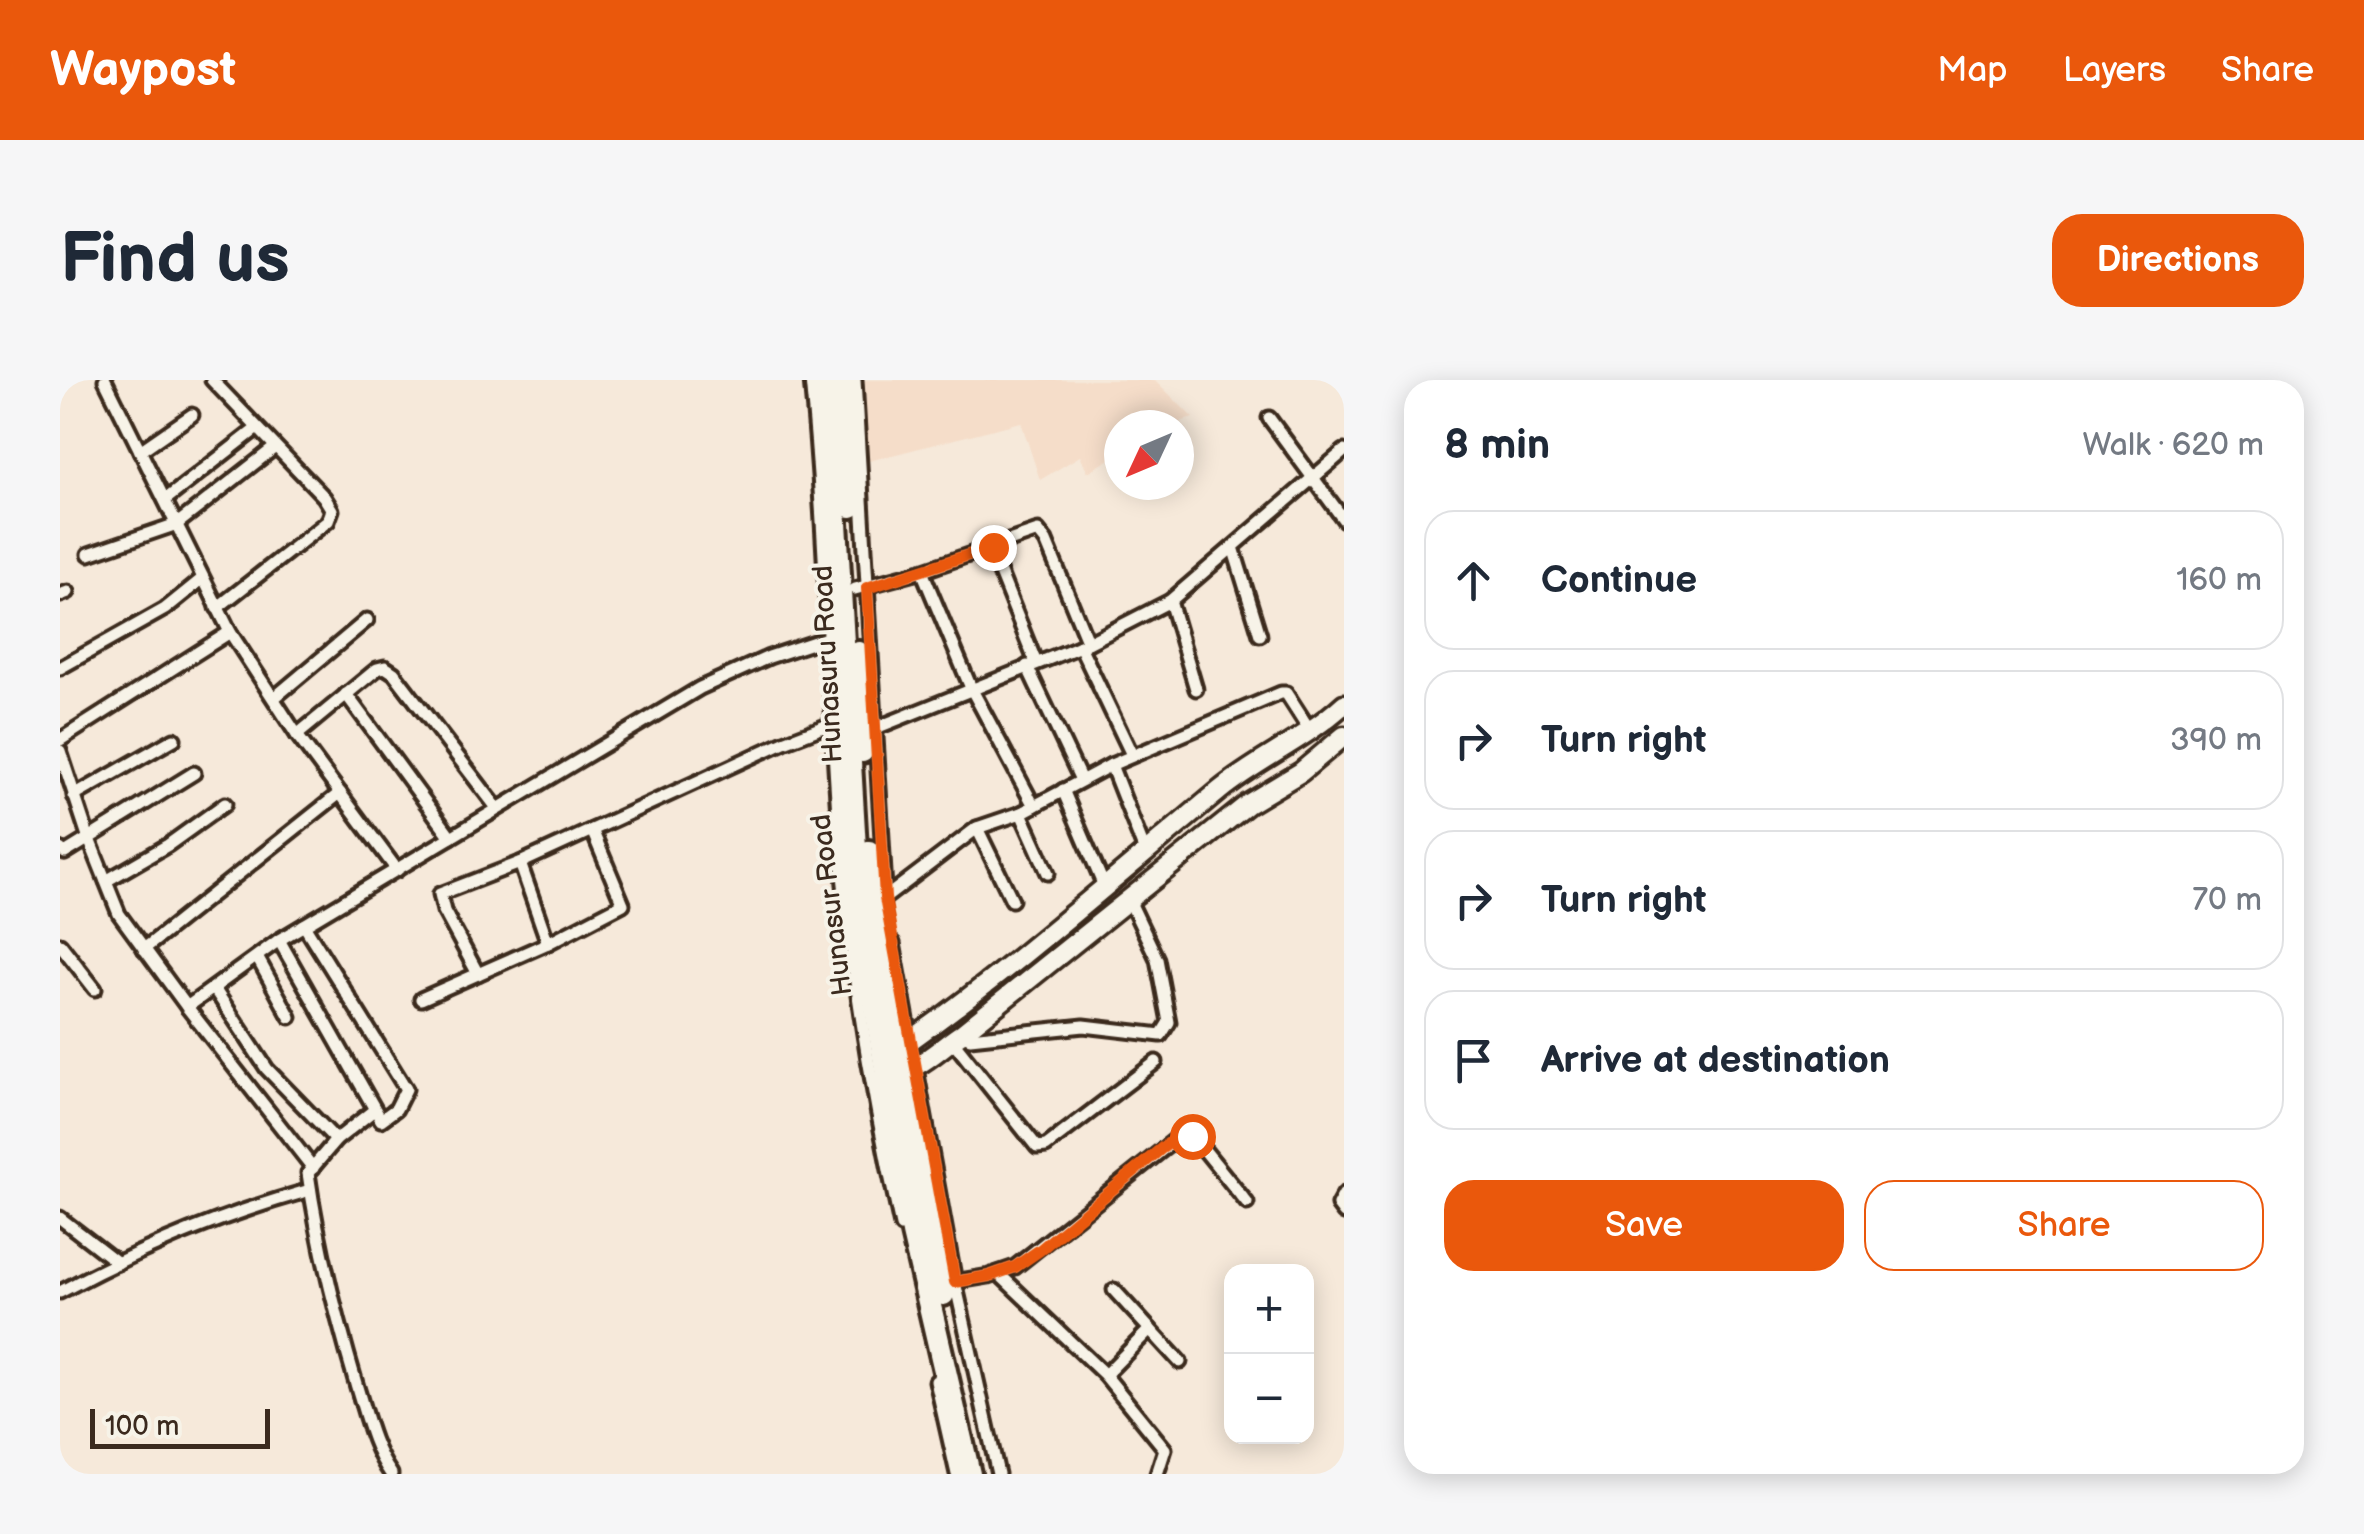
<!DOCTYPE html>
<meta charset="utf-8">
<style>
:root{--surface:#fff;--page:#f6f6f7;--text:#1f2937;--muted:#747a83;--line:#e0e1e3;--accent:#ea580c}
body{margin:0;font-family:"Balsamiq Sans",sans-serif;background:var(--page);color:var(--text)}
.controls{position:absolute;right:30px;bottom:30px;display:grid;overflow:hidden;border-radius:20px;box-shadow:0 5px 25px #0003}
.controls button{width:90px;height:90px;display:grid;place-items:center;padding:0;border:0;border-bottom:2px solid var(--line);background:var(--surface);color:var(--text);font:50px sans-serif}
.compass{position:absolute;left:1044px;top:30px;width:90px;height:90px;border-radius:50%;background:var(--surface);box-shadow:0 5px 25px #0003;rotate:226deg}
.scale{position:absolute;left:30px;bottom:25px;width:180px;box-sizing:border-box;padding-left:10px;border:5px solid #3b2a1e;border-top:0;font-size:28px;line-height:35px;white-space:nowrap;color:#3b2a1e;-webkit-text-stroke:8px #f7f3e8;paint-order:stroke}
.stop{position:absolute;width:30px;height:30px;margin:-22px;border:8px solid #ea580c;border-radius:50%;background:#fff}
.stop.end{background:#ea580c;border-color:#fff;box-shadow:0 2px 10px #0008}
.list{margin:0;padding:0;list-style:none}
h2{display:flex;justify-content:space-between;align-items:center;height:130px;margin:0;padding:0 40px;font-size:42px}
h2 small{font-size:32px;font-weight:400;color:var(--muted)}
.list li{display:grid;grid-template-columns:65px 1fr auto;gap:30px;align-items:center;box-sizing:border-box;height:140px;margin:0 20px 20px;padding:0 20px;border:2px solid var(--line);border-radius:30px}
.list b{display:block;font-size:38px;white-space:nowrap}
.list em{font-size:32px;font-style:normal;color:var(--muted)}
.actions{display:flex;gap:20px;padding:30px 40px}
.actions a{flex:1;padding:22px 0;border:2px solid var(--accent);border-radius:30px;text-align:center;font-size:35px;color:var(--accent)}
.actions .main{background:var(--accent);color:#fff}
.icon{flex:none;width:55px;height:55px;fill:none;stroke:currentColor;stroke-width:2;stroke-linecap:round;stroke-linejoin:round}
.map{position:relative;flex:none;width:1284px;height:1094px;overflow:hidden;border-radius:30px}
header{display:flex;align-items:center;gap:60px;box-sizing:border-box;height:140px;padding:0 50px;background:var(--accent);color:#fff}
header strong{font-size:48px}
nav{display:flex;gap:55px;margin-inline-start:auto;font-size:35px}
.intro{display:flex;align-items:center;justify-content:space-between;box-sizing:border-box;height:240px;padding:0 60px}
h1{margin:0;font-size:70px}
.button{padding:25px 45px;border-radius:30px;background:var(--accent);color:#fff;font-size:35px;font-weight:700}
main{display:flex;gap:60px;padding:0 60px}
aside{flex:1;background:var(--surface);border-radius:30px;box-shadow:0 5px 25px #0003}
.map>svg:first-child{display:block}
</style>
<header>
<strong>Waypost</strong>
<nav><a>Map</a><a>Layers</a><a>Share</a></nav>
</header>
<div class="intro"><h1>Find us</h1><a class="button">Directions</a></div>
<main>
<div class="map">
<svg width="1284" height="1094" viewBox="0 0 1284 1094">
<rect width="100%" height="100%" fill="#f6e9da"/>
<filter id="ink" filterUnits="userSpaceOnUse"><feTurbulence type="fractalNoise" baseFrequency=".01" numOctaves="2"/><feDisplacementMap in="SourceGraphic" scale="20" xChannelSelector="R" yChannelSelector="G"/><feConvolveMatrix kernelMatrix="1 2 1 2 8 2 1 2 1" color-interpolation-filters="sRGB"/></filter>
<g filter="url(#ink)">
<!-- built -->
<polygon fill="#f5ddc9" points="799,0 1095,0 1133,38 1110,45 1059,45 1059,74 1028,92 1020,76 980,100 961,42 805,82"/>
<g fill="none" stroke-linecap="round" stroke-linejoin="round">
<!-- street casing -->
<g stroke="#3b2a1e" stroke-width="19">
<g id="street">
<polyline points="45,0 170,252 237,355 337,490"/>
<polyline points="152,0 264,117 272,130 268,141 157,228"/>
<path d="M751,0C766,149 768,299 779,448C789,581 812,716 841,846"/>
<polyline points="795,0 825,510"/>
<polyline points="1209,38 1284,140"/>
<polyline points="80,71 132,35"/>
<polyline points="105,120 196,49"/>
<polyline points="1173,167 1200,255"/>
<polyline points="930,168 976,283"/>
<polyline points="29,174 117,144 214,68"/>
<polyline points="862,191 978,151 986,161 1028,263"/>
<polyline points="795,209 862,191 911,308 974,426"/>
<polyline points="0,215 8,212"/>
<polyline points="1110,221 1136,309"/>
<polyline points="1020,266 1072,375"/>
<polyline points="967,286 1021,400"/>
<polyline points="0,288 105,229 142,199"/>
<polyline points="286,314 391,457"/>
<polyline points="214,318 307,240"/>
<polyline points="811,350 1028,263 1110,221 1284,71"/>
<polyline points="237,355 317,289 325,287 334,293 437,428"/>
<polyline points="0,360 170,252"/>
<polyline points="0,371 29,459 59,534 127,627 253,788"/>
<polyline points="1051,385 1221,313 1226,313 1251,352"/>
<polyline points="1003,410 1044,506"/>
<polyline points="14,416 114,359"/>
<polyline points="961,433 988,493"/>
<polyline points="917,448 952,520"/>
<polyline points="0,469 5,473 134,393"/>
<polyline points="460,483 488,563"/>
<polyline points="46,501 108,465 165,424"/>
<polyline points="818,519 825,518 917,448 961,433 1051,385 1086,474"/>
<polyline points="219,560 321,740 336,729 346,709 244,545"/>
<polyline points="833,563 895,902 938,1094"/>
<polyline points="0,564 35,609"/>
<polyline points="84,569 280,413"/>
<polyline points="197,577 230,637"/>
<polyline points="418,594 384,531 380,514 460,483 724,362 776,342"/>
<polyline points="155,610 207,689 276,760"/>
<polyline points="361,619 488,563 563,524 532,450"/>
<polyline points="127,627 219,560 640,308 709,277 776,255"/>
<polyline points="901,654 910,658 1024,646 1101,655 1109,642 1097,579 1069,520"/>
<polyline points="892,660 977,767 986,766 1096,682"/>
<path d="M314,730L276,760L248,793C258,865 276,936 297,1007C306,1036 313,1068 331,1094"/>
<polyline points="1284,814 1278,825 1284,833"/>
<polyline points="0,838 58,883"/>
<polyline points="938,893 1045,995 1105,1069 1097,1094"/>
<polyline points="887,903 929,896 955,887 1121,755 1133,756 1187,823"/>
<polyline points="1054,910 1120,982"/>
<path d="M0,912C79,869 164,834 250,810"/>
<polyline points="1045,995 1090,949"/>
<polyline points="876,1001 897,1094"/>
</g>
</g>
<!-- secondary casing -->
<g stroke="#3b2a1e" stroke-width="25">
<g id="secondary">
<path d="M826,672L837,670C950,591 1053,499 1159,411C1198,379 1246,359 1284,324"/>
<path d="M829,693C856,694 879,668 901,654L1188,424L1241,392L1284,356"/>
</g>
</g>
<!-- highway casing -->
<g stroke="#3b2a1e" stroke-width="30">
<g id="highway">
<polyline points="764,0 772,74 798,520 853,853 909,1094"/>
<polyline points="780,0 791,126"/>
<polyline points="799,273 802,371"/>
<polyline points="809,472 841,693 883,914"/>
</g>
</g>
<!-- street -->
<use href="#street" stroke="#f7f3e8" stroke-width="11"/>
<!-- secondary -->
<use href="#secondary" stroke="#f7f3e8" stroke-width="18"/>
<!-- highway -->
<use href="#highway" stroke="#f7f3e8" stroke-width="22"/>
</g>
</g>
<g fill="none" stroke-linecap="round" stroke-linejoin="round" filter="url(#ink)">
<!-- route -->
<polyline stroke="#ea580c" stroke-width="12" points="933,167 807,208 825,518 895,902 929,896 955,887 980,870 1102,768 1121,755 1132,756"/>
</g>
<g text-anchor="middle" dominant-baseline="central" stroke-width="8" stroke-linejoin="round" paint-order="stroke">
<!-- street labels -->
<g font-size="28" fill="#3b2a1e" stroke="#f7f3e8">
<text transform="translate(768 284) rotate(-93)">Hunasuru Road</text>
<text transform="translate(772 525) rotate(-97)">Hunasur Road</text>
</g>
</g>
</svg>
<div class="controls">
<button>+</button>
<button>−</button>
</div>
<svg class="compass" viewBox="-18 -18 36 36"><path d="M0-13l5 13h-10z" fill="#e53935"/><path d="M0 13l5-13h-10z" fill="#747a83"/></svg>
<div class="scale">100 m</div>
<div class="stop" style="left:1132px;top:756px"></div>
<div class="stop end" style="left:933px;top:167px"></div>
</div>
<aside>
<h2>8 min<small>Walk · 620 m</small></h2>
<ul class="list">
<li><svg class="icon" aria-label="ahead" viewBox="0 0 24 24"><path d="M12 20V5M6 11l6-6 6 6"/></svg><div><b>Continue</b></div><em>160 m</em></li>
<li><svg class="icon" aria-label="right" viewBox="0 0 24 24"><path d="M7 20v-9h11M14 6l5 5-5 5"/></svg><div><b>Turn right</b></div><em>390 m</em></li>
<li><svg class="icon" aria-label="right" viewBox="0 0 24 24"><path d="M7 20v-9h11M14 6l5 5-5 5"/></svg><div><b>Turn right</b></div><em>70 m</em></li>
<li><svg class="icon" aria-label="arrive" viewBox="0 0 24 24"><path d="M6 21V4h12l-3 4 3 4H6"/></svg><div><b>Arrive at destination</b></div></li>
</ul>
<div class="actions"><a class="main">Save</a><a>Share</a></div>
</aside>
</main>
